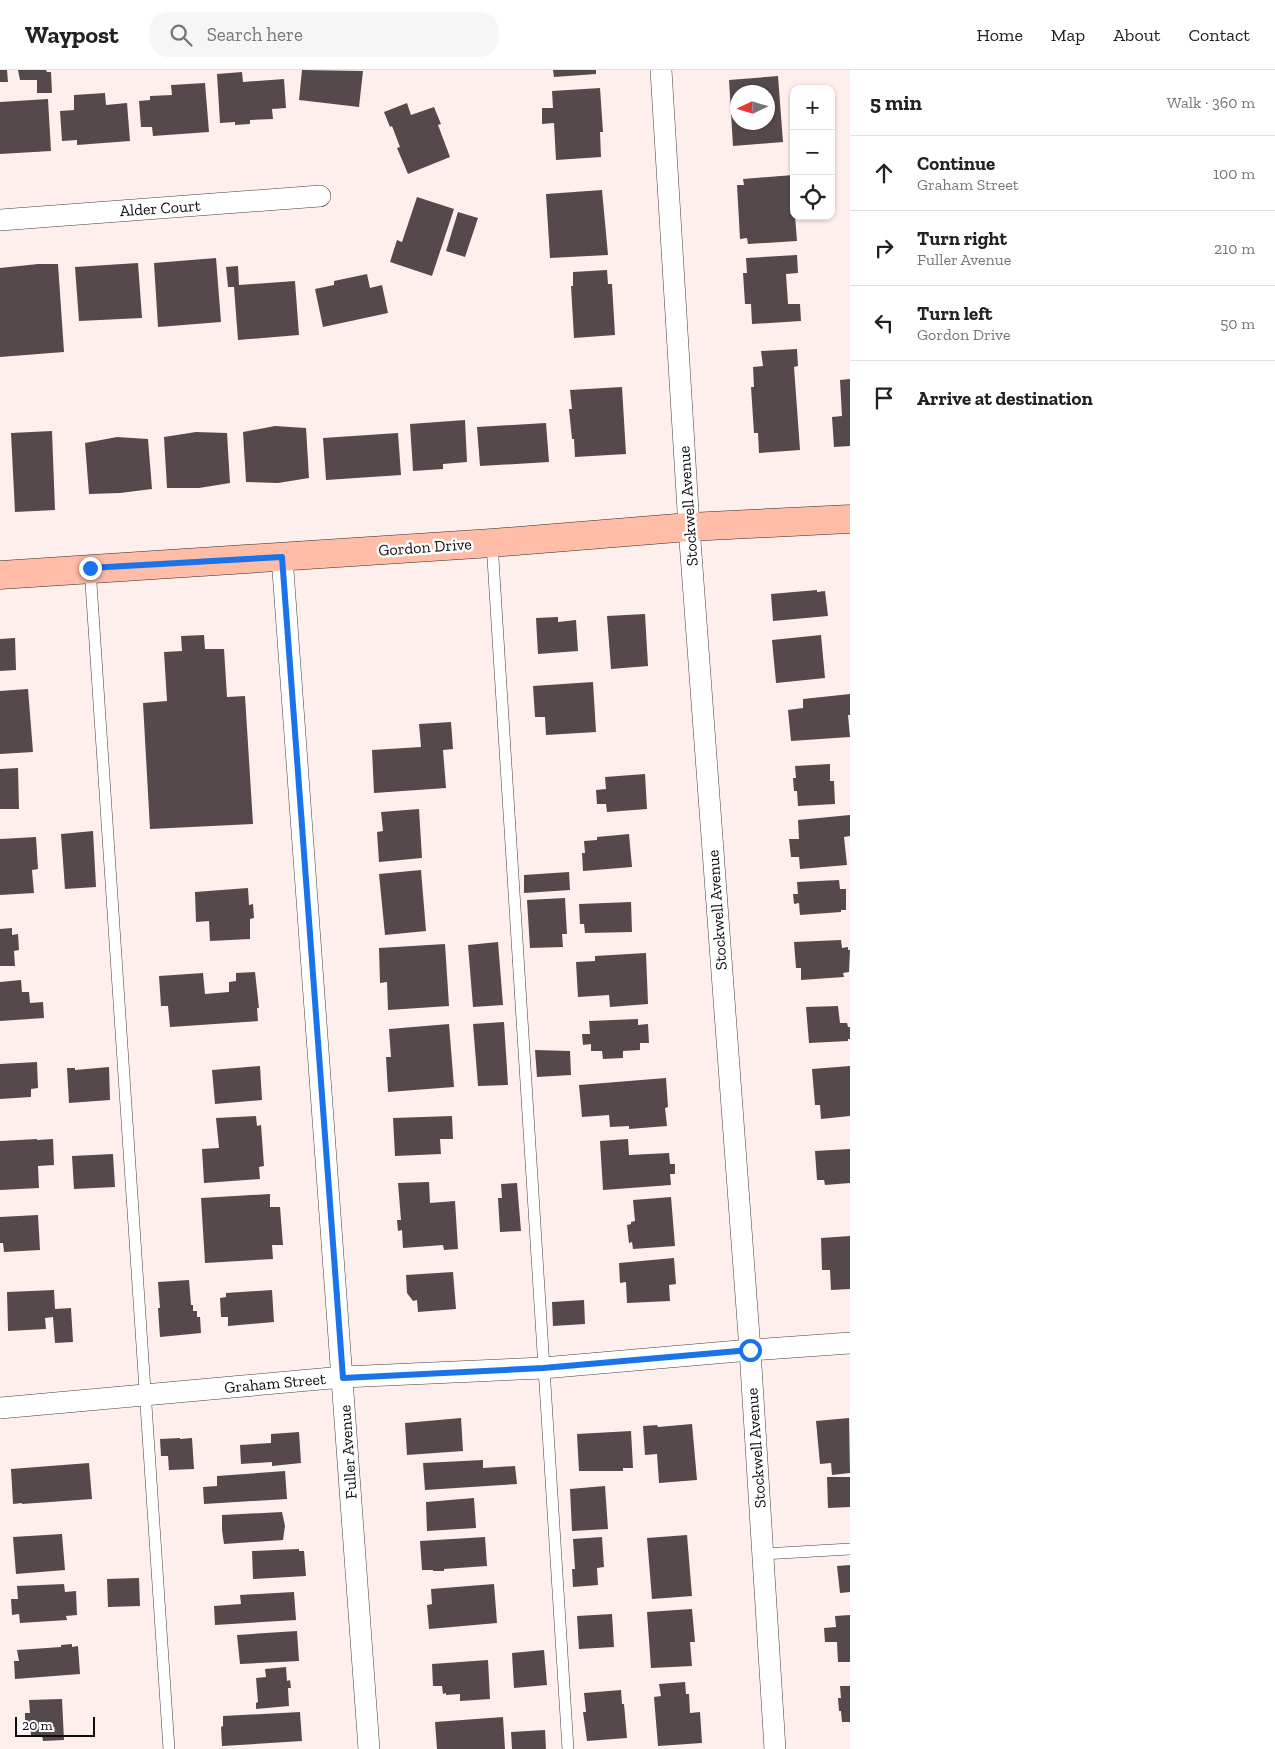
<!DOCTYPE html>
<meta charset="utf-8">
<style>
:root{--surface:#fff;--page:#f6f6f6;--text:#222;--muted:#767676;--line:#e0e0e0}
body{margin:0;font-family:"Zilla Slab",serif;background:var(--page);color:var(--text)}
.controls{position:absolute;right:15px;top:15px;display:grid;overflow:hidden;border-radius:10px;box-shadow:0 1px 4px #0004}
.controls button{width:45px;height:45px;display:grid;place-items:center;padding:0;border:0;border-bottom:1px solid var(--line);background:var(--surface);color:var(--text);font:25px sans-serif}
.compass{position:absolute;left:730px;top:15px;width:45px;height:45px;border-radius:50%;background:var(--surface);box-shadow:0 1px 4px #0004;rotate:266deg}
.scale{position:absolute;left:15px;bottom:12px;width:80px;box-sizing:border-box;padding-left:5px;border:2px solid #0d0d0d;border-top:0;font-size:14px;line-height:18px;white-space:nowrap;color:#0d0d0d;-webkit-text-stroke:4px #fff;paint-order:stroke}
.stop{position:absolute;width:15px;height:15px;margin:-11px;border:4px solid #1a73e8;border-radius:50%;background:#fff}
.stop.end{background:#1a73e8;border-color:#fff;box-shadow:0 1px 5px #0008}
.list{margin:0;padding:0;list-style:none}
h2{display:flex;justify-content:space-between;align-items:center;height:65px;margin:0;padding:0 20px;font-size:21px}
h2 small{font-size:16px;font-weight:400;color:var(--muted)}
.list li{display:grid;grid-template-columns:32px 1fr auto;gap:15px;align-items:center;box-sizing:border-box;height:75px;padding:0 20px;border-top:1px solid var(--line)}
.list b{display:block;font-size:19px;white-space:nowrap}
.list p{margin:0;font-size:16px;white-space:nowrap;color:var(--muted)}
.list em{font-size:16px;font-style:normal;color:var(--muted)}
.icon{flex:none;width:28px;height:28px;fill:none;stroke:currentColor;stroke-width:2;stroke-linecap:round;stroke-linejoin:round}
.map{position:relative;flex:none;width:850px;height:1679px;overflow:hidden}
header{display:flex;align-items:center;gap:30px;box-sizing:border-box;height:70px;padding:0 25px;background:var(--surface);border-bottom:1px solid var(--line)}
header strong{font-size:24px}
nav{display:flex;gap:28px;margin-inline-start:auto;font-size:18px}
.search{width:350px;height:45px;background:var(--page);display:flex;align-items:center;gap:12px;box-sizing:border-box;padding:0 18px;border-radius:20px;color:var(--muted);font-size:19px}
main{display:flex}
aside{flex:1;background:var(--surface)}
.map>svg:first-child{display:block}
</style>
<header>
<strong>Waypost</strong>
<div class="search"><svg class="icon" aria-label="search" viewBox="0 0 24 24"><circle cx="10" cy="10" r="6"/><path d="M15 15l6 6"/></svg>Search here</div>
<nav><a>Home</a><a>Map</a><a>About</a><a>Contact</a></nav>
</header>
<main>
<div class="map">
<svg width="850" height="1679" viewBox="0 0 850 1679">
<rect width="100%" height="100%" fill="#ffefec"/>
<!-- building -->
<g fill="#56494c" fill-rule="evenodd">
<polygon points="0,0 7,0 8,12 0,12"/>
<polygon points="18,0 46,0 47,2 51,2 52,23 37,23 37,10 20,10"/>
<polygon points="302,0 363,1 359,37 299,30"/>
<polygon points="553,0 596,0 596,4 554,7"/>
<polygon points="242,2 243,12 284,9 286,38 272,39 273,49 250,50 250,54 235,55 235,52 220,53 217,4"/>
<path d="M778,6L783,72L733,76L729,10ZM738,22H768V52H738Z"/>
<polygon points="205,13 209,62 153,66 152,57 141,57 139,31 150,30 150,26 172,25 171,15"/>
<polygon points="600,18 603,62 600,62 601,87 556,90 554,53 542,54 542,38 553,38 552,21"/>
<polygon points="105,23 106,35 127,33 130,71 77,75 77,70 62,71 60,41 74,40 74,25"/>
<polygon points="48,29 51,81 0,84 0,32"/>
<polygon points="407,33 411,45 434,37 441,54 438,55 450,87 408,104 397,78 400,77 392,56 390,57 384,42"/>
<polygon points="793,105 794,146 795,146 797,171 748,174 747,168 740,169 737,115 744,115 743,109"/>
<polygon points="602,120 608,185 550,188 546,124"/>
<polygon points="417,127 454,139 432,206 390,192 397,170 402,172"/>
<polygon points="458,142 478,148 465,187 446,181"/>
<polygon points="797,185 798,203 786,204 788,234 800,234 801,251 752,254 751,234 745,234 743,203 747,203 746,188"/>
<polygon points="216,188 221,252 158,257 154,193"/>
<polygon points="138,193 142,248 79,251 75,197"/>
<polygon points="38,194 58,194 64,282 0,287 0,198"/>
<polygon points="238,196 239,215 295,211 299,265 238,270 234,217 228,217 226,197"/>
<polygon points="607,200 608,214 612,214 615,265 574,268 571,216 573,216 573,202"/>
<polygon points="367,204 370,218 382,215 388,243 323,257 315,219 334,215 334,211"/>
<polygon points="797,279 798,296 794,297 800,380 759,383 758,363 754,363 751,317 754,317 753,297 763,296 761,281"/>
<polygon points="850,309 850,376 834,377 832,347 842,346 840,310"/>
<polygon points="622,317 626,384 575,387 574,369 572,369 569,339 572,339 570,320"/>
<polygon points="465,350 467,392 443,394 443,399 413,401 410,354"/>
<polygon points="546,353 549,392 480,396 477,357"/>
<polygon points="275,356 306,358 309,408 278,413 246,412 243,362"/>
<polygon points="52,361 55,440 15,442 11,363"/>
<polygon points="196,362 227,363 230,413 199,418 167,418 164,367"/>
<polygon points="398,363 401,405 326,410 323,368"/>
<polygon points="117,367 148,369 152,419 120,423 89,424 85,373"/>
<polygon points="817,520 817,522 825,521 828,546 773,551 771,524"/>
<polygon points="645,544 648,596 611,599 607,546"/>
<polygon points="558,547 558,552 576,550 578,581 538,584 536,548"/>
<polygon points="204,565 205,579 224,579 227,627 245,626 253,754 150,759 143,633 167,631 164,582 182,581 181,566"/>
<polygon points="821,565 825,608 776,613 772,570"/>
<polygon points="15,568 16,600 0,601 0,569"/>
<polygon points="593,612 596,662 546,665 545,647 535,647 533,616"/>
<polygon points="28,619 33,682 0,684 0,621"/>
<polygon points="850,624 850,645 848,645 850,667 791,671 788,640 803,638 803,629"/>
<polygon points="451,652 453,679 443,680 446,718 374,723 372,680 421,677 419,654"/>
<polygon points="830,694 830,711 834,711 835,734 798,736 797,721 794,721 793,708 796,708 795,696"/>
<polygon points="18,698 19,739 0,739 0,699"/>
<polygon points="645,704 647,739 607,742 606,734 597,734 596,720 606,719 605,707"/>
<polygon points="419,739 422,788 379,792 377,762 383,761 381,742"/>
<polygon points="850,745 850,766 844,767 847,795 800,799 799,787 791,787 789,769 799,769 798,750"/>
<polygon points="93,761 96,817 65,819 61,764"/>
<polygon points="629,764 632,797 583,801 582,783 585,783 584,771 597,770 597,767"/>
<polygon points="36,767 38,799 32,800 34,823 0,825 0,769"/>
<polygon points="421,800 426,861 385,865 379,804"/>
<polygon points="569,802 570,820 524,823 524,805"/>
<polygon points="839,810 840,819 846,819 846,840 841,840 841,842 800,845 799,833 794,834 793,824 798,824 797,812"/>
<polygon points="248,818 249,835 253,834 254,848 250,849 250,869 210,871 209,851 196,852 195,822"/>
<polygon points="565,828 567,864 562,864 563,877 530,878 527,830"/>
<polygon points="631,832 632,862 585,863 584,854 580,854 579,834"/>
<polygon points="12,858 12,865 18,864 19,880 14,881 15,896 0,896 0,859"/>
<polygon points="841,870 842,878 848,877 848,880 850,880 849,902 843,903 844,907 801,910 801,898 796,898 794,872"/>
<polygon points="498,872 503,935 473,937 468,875"/>
<polygon points="445,874 449,936 388,940 387,912 380,913 379,878"/>
<polygon points="646,883 648,934 610,937 609,925 578,927 576,892 595,891 595,886"/>
<polygon points="255,902 259,938 257,938 258,951 170,957 168,936 161,936 159,906 203,903 205,924 229,922 229,912 236,911 236,903"/>
<polygon points="21,910 22,922 29,922 30,933 43,932 44,948 0,951 0,912"/>
<polygon points="838,936 840,953 847,953 848,957 850,957 850,969 848,969 848,971 809,973 806,937"/>
<polygon points="638,949 638,955 648,954 649,973 640,973 640,980 623,981 623,988 603,989 602,981 591,981 591,974 583,975 582,964 590,964 589,951"/>
<polygon points="504,952 508,1015 478,1016 473,954"/>
<polygon points="449,954 454,1017 388,1022 386,987 391,987 389,959"/>
<polygon points="535,980 570,981 571,1005 537,1007"/>
<polygon points="37,992 38,1018 31,1019 31,1027 0,1029 0,994"/>
<polygon points="260,996 262,1030 215,1034 212,1000"/>
<polygon points="850,996 850,1046 821,1049 820,1035 815,1035 812,999"/>
<polygon points="109,997 110,1030 69,1033 67,998 75,998 75,1000"/>
<polygon points="666,1008 668,1037 665,1038 667,1056 629,1059 629,1056 610,1057 609,1045 582,1047 579,1015"/>
<polygon points="256,1046 257,1056 261,1055 264,1096 259,1097 260,1109 204,1113 202,1079 219,1078 216,1048"/>
<polygon points="452,1046 453,1069 440,1069 441,1084 395,1086 393,1048"/>
<polygon points="37,1069 37,1070 53,1069 54,1095 38,1096 39,1118 0,1120 0,1071"/>
<polygon points="628,1069 629,1085 669,1083 670,1094 675,1094 675,1104 670,1104 671,1115 603,1120 600,1071"/>
<polygon points="850,1079 850,1113 825,1115 824,1110 817,1110 815,1081"/>
<polygon points="113,1084 115,1117 74,1119 72,1086"/>
<polygon points="429,1112 430,1133 455,1131 458,1179 444,1180 443,1175 403,1178 402,1160 398,1161 397,1150 401,1150 398,1113"/>
<polygon points="517,1113 521,1161 500,1162 498,1128 502,1128 501,1114"/>
<polygon points="270,1124 270,1137 280,1137 283,1175 272,1175 273,1189 205,1193 201,1128"/>
<polygon points="671,1127 675,1176 633,1179 632,1172 629,1173 627,1155 631,1154 631,1152 635,1151 633,1130"/>
<polygon points="38,1145 40,1180 4,1182 3,1173 0,1173 0,1147"/>
<polygon points="850,1166 850,1219 831,1220 830,1200 822,1200 821,1168"/>
<polygon points="674,1188 676,1214 669,1215 670,1231 627,1233 626,1212 620,1213 619,1193"/>
<polygon points="453,1202 456,1239 418,1242 417,1230 413,1231 407,1223 406,1205"/>
<polygon points="189,1210 191,1235 193,1235 193,1241 197,1241 197,1247 200,1247 201,1263 160,1267 158,1238 160,1238 158,1212"/>
<polygon points="54,1220 55,1239 71,1238 73,1272 55,1273 53,1247 45,1248 46,1259 8,1261 7,1222"/>
<polygon points="272,1220 274,1252 228,1256 228,1247 221,1247 220,1228 226,1227 226,1223"/>
<polygon points="584,1230 585,1254 553,1256 552,1232"/>
<polygon points="461,1348 463,1381 407,1385 405,1353"/>
<polygon points="849,1348 850,1403 832,1405 831,1393 820,1394 816,1351"/>
<polygon points="692,1354 697,1410 659,1413 657,1384 645,1385 643,1356 657,1355 658,1357"/>
<polygon points="631,1361 633,1398 623,1398 623,1401 579,1401 577,1364"/>
<polygon points="299,1362 301,1393 272,1396 272,1392 241,1394 240,1375 271,1373 271,1364"/>
<polygon points="180,1368 180,1369 192,1368 194,1399 169,1400 168,1386 161,1386 160,1369"/>
<polygon points="483,1390 483,1398 515,1396 517,1414 425,1420 423,1393"/>
<polygon points="89,1393 92,1429 22,1434 22,1433 13,1434 11,1399"/>
<polygon points="285,1401 287,1429 204,1434 203,1417 217,1416 217,1406"/>
<polygon points="827,1407 850,1407 850,1437 828,1438"/>
<polygon points="605,1416 608,1459 572,1461 570,1419"/>
<polygon points="474,1428 476,1458 427,1461 426,1432"/>
<polygon points="282,1442 285,1456 283,1470 224,1474 222,1460 222,1445"/>
<polygon points="62,1464 65,1500 16,1504 13,1467"/>
<polygon points="687,1465 692,1526 652,1529 647,1468"/>
<polygon points="485,1467 487,1496 444,1499 444,1501 433,1501 433,1500 422,1500 420,1471"/>
<polygon points="602,1467 604,1497 597,1498 598,1515 573,1517 572,1499 575,1499 573,1469"/>
<polygon points="299,1479 299,1481 304,1481 306,1506 253,1509 252,1481"/>
<polygon points="850,1495 850,1522 840,1523 837,1496"/>
<polygon points="139,1508 140,1536 108,1537 107,1509"/>
<polygon points="64,1514 65,1522 76,1521 77,1545 66,1546 67,1550 20,1553 19,1544 12,1545 11,1529 18,1529 17,1516"/>
<polygon points="494,1514 497,1553 429,1559 427,1535 432,1534 431,1519"/>
<polygon points="294,1522 296,1550 215,1555 214,1536 241,1534 240,1525"/>
<polygon points="692,1539 695,1572 690,1572 692,1596 651,1598 647,1542"/>
<polygon points="612,1544 614,1577 579,1579 577,1546"/>
<polygon points="850,1545 850,1592 838,1592 837,1572 825,1572 824,1558 836,1557 835,1546"/>
<polygon points="297,1561 299,1591 240,1594 237,1565"/>
<polygon points="72,1574 72,1577 78,1576 80,1604 15,1609 14,1591 19,1591 17,1580 61,1577 61,1575"/>
<polygon points="544,1580 547,1615 514,1618 512,1583"/>
<polygon points="488,1590 490,1629 460,1631 460,1624 446,1625 446,1623 443,1624 442,1616 433,1616 432,1594"/>
<polygon points="286,1597 287,1611 290,1610 291,1618 288,1618 289,1636 256,1639 256,1633 258,1632 256,1608 266,1607 265,1599"/>
<polygon points="685,1612 686,1624 689,1624 690,1643 700,1642 702,1673 658,1676 654,1627 661,1626 659,1614"/>
<polygon points="840,1616 850,1616 850,1652 842,1652 841,1641 839,1641 838,1628 841,1628"/>
<polygon points="621,1620 622,1634 624,1634 627,1668 587,1671 583,1642 586,1642 584,1623"/>
<polygon points="62,1629 64,1670 43,1671 42,1665 31,1665 30,1654 25,1654 25,1643 30,1643 29,1630"/>
<polygon points="300,1642 302,1671 222,1676 221,1657 223,1656 223,1646"/>
<polygon points="503,1647 505,1679 437,1679 435,1652"/>
<polygon points="545,1660 546,1679 512,1679 511,1662"/>
</g>
<g fill="none" stroke-linecap="round" stroke-linejoin="round">
<!-- service casing -->
<g stroke="#404040" stroke-width="12">
<g id="service">
<polyline points="492,473 568,1679"/>
<polyline points="90,498 169,1679"/>
<polyline points="763,1484 850,1479"/>
</g>
</g>
<!-- minor casing -->
<g stroke="#404040" stroke-width="22">
<g id="minor">
<polyline points="661,0 689,457 750,1280 775,1679"/>
<polyline points="0,150 320,126"/>
<polyline points="282,487 369,1679"/>
<polyline points="0,1338 343,1307 543,1298 750,1280 850,1273"/>
</g>
</g>
<!-- secondary casing -->
<g stroke="#2f2f2f" stroke-width="29">
<polyline id="secondary" points="0,505 492,473 689,457 850,449"/>
</g>
<!-- service -->
<use href="#service" stroke="#fff" stroke-width="11"/>
<!-- minor -->
<use href="#minor" stroke="#fff" stroke-width="21"/>
<!-- secondary -->
<use href="#secondary" stroke="#ffbca7" stroke-width="28"/>
</g>
<g fill="none" stroke-linecap="round" stroke-linejoin="round">
<!-- route -->
<polyline stroke="#1a73e8" stroke-width="6" points="90,498 282,487 343,1308 543,1298 750,1280"/>
</g>
<g text-anchor="middle" dominant-baseline="central" stroke-width="5" stroke-linejoin="round" paint-order="stroke">
<!-- street labels -->
<g font-size="16" fill="#0d0d0d" stroke="#fff">
<text transform="translate(160 138) rotate(-4)">Alder Court</text>
<text transform="translate(688 436) rotate(-94)">Stockwell Avenue</text>
<text transform="translate(425 477) rotate(-4)">Gordon Drive</text>
<text transform="translate(717 840) rotate(-94)">Stockwell Avenue</text>
<text transform="translate(275 1313) rotate(-5)">Graham Street</text>
<text transform="translate(756 1378) rotate(-94)">Stockwell Avenue</text>
<text transform="translate(348 1382) rotate(-94)">Fuller Avenue</text>
</g>
</g>
</svg>
<div class="controls">
<button>+</button>
<button>−</button>
<button><svg class="icon" aria-label="locate" viewBox="0 0 24 24"><circle cx="12" cy="12" r="6"/><path d="M12 2v4M12 18v4M2 12h4M18 12h4"/></svg></button>
</div>
<svg class="compass" viewBox="-18 -18 36 36"><path d="M0-13l5 13h-10z" fill="#e53935"/><path d="M0 13l5-13h-10z" fill="#767676"/></svg>
<div class="scale">20 m</div>
<div class="stop" style="left:750px;top:1280px"></div>
<div class="stop end" style="left:90px;top:498px"></div>
</div>
<aside>
<h2>5 min<small>Walk · 360 m</small></h2>
<ul class="list">
<li><svg class="icon" aria-label="ahead" viewBox="0 0 24 24"><path d="M12 20V5M6 11l6-6 6 6"/></svg><div><b>Continue</b><p>Graham Street</p></div><em>100 m</em></li>
<li><svg class="icon" aria-label="right" viewBox="0 0 24 24"><path d="M7 20v-9h11M14 6l5 5-5 5"/></svg><div><b>Turn right</b><p>Fuller Avenue</p></div><em>210 m</em></li>
<li><svg class="icon" aria-label="left" viewBox="0 0 24 24"><path d="M17 20v-9H6M10 6l-5 5 5 5"/></svg><div><b>Turn left</b><p>Gordon Drive</p></div><em>50 m</em></li>
<li><svg class="icon" aria-label="arrive" viewBox="0 0 24 24"><path d="M6 21V4h12l-3 4 3 4H6"/></svg><div><b>Arrive at destination</b></div></li>
</ul>
</aside>
</main>
